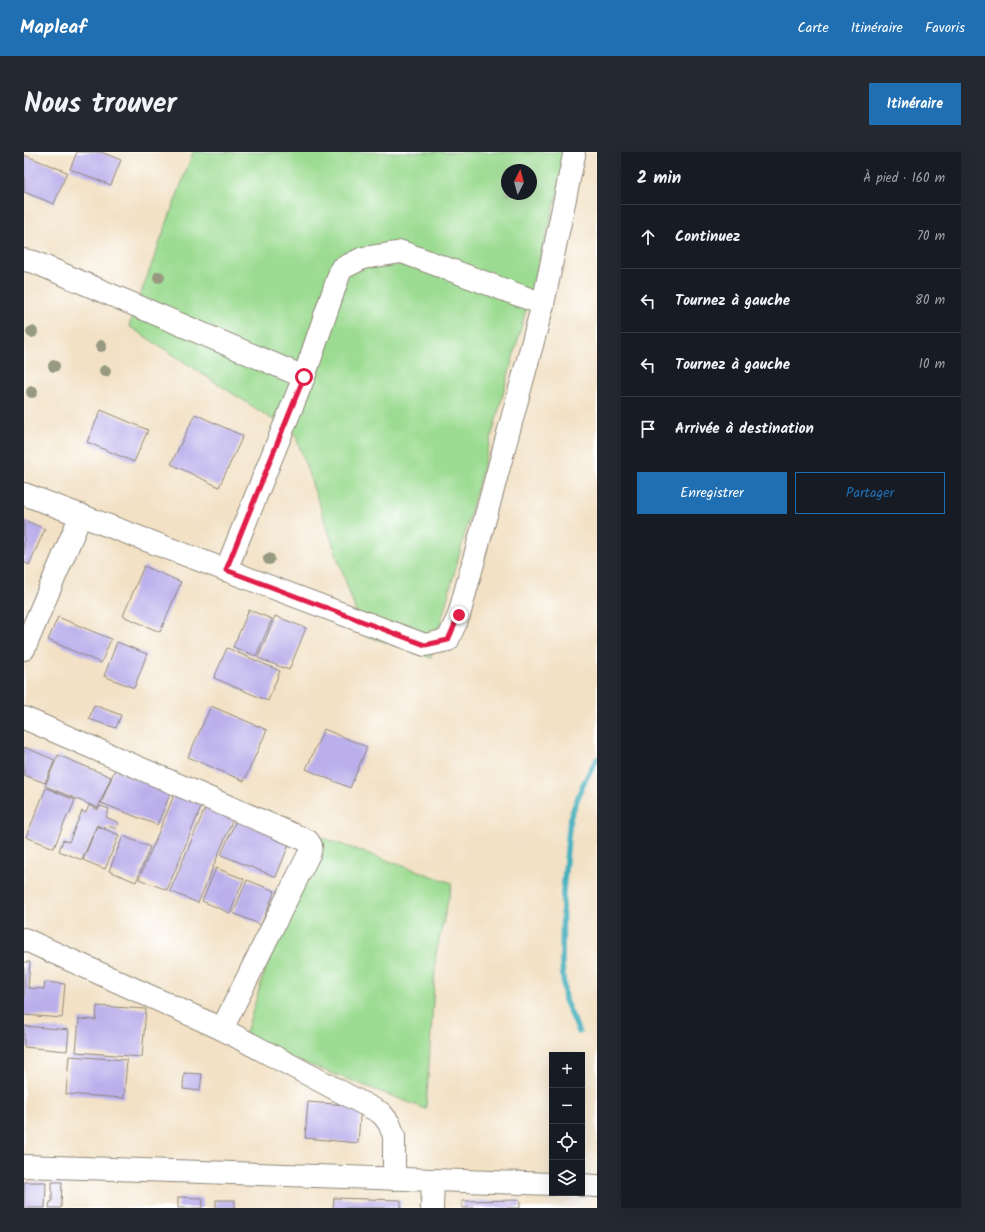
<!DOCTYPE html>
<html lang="fr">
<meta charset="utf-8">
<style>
:root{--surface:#171b24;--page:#242831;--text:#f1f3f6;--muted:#9ea1a6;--line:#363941;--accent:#1f6fb2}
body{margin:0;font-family:Kalam,sans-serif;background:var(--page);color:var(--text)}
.controls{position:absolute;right:12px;bottom:12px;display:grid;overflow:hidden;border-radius:0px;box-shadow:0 4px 16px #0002}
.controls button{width:36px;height:36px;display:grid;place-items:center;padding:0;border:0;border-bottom:1px solid var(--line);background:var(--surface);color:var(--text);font:20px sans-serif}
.compass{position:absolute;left:477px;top:12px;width:36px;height:36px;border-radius:50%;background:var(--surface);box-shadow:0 4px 16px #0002;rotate:6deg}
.stop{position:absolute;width:12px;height:12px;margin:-9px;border:3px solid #e11d48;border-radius:50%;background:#fff}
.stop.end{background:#e11d48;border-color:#fff;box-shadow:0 1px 4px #0008}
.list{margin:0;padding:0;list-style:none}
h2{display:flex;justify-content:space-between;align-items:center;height:52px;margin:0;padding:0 16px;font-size:17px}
h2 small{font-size:13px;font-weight:400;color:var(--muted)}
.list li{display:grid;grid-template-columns:26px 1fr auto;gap:12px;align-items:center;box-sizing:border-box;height:64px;padding:0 16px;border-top:1px solid var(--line)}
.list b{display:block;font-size:15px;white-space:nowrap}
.list em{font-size:13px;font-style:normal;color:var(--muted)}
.actions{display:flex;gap:8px;padding:12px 16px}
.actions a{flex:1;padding:9px 0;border:1px solid var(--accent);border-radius:0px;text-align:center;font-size:14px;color:var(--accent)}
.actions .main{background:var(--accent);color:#fff}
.icon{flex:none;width:22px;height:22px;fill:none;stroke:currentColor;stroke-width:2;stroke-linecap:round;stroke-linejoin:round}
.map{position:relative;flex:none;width:573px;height:1056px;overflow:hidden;border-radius:0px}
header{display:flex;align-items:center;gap:24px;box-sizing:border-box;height:56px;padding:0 20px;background:var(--accent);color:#fff}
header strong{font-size:19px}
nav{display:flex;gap:22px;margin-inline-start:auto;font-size:14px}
.intro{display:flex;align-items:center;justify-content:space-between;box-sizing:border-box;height:96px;padding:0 24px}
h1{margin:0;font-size:28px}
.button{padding:10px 18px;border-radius:0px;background:var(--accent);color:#fff;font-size:14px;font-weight:700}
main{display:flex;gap:24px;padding:0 24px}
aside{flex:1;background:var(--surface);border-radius:0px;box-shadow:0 4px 16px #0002}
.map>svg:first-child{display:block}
</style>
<header>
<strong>Mapleaf</strong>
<nav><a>Carte</a><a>Itinéraire</a><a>Favoris</a></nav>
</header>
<div class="intro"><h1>Nous trouver</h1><a class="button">Itinéraire</a></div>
<main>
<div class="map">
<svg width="573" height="1056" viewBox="0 0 573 1056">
<rect width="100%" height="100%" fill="#fff"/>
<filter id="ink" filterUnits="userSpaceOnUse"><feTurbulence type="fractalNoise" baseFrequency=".025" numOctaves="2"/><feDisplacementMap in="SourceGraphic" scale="8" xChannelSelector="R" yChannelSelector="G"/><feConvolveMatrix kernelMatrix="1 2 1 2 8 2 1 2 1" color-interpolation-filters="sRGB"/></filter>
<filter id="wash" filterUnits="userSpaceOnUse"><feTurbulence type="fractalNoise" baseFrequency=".012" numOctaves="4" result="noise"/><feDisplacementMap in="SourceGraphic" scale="16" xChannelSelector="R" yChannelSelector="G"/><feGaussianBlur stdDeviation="0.9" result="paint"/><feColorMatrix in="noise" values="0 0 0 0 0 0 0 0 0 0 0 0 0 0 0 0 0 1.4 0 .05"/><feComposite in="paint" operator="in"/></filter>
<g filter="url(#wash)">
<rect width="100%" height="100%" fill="#f2e1c5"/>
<!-- green -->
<g fill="#9cdc92" stroke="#64845e" fill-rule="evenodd">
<path d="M169,0H545L407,506L340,483L271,282L105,174ZM483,18H507V42H483Z"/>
<polygon points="282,680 428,731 412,802 402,957 220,888"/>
</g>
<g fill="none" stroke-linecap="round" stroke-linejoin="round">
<!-- stream -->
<polyline stroke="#41afbd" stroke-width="5.5" points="555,880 541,848 538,813 539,740 546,666 560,630 573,607"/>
</g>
<g id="blocks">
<!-- building -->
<g fill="#baafeb">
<polygon points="53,0 77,0 97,8 87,33 46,17"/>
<polygon points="0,3 43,20 30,52 0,40"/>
<polygon points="77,258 124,278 110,310 63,290"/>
<polygon points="171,262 219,284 195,335 147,312"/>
<polygon points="0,368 21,377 5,413 0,410"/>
<polygon points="120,414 157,430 136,480 99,464"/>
<polygon points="225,458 248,467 232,504 209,495"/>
<polygon points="251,464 282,476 265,518 234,506"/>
<polygon points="34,465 87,487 77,511 24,488"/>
<polygon points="93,490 123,502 110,536 80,524"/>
<polygon points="203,496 256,519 244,549 190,526"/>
<polygon points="70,553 97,563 92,576 65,567"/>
<polygon points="187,554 243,578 220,629 164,605"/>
<polygon points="300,577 343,595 326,636 282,617"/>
<polygon points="0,595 31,608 21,631 0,623"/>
<polygon points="34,603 87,625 74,656 21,634"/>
<polygon points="91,617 147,640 133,673 77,651"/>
<polygon points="22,636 51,648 45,663 44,662 30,696 2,685"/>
<polygon points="151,641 178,653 143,738 115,727"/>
<polygon points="65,653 74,658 76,654 85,657 82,665 95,671 92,677 83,673 81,677 73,673 58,708 35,699 39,688 45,690 58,659 62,661"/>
<polygon points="182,654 210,665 174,751 146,739"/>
<polygon points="212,668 266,690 252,725 197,703"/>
<polygon points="73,674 95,683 81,717 59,708"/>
<polygon points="99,684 126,695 112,730 85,719"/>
<polygon points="192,716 220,727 206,761 178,749"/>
<polygon points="223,728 251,739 237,773 209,761"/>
<polygon points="0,810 6,810 4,836 20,837 21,830 41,832 38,866 0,863"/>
<polygon points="73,854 122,857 118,905 52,900 55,867 72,868"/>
<polygon points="0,874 45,878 43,899 0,895"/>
<polygon points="45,904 103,908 100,946 42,942"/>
<polygon points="160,921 178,922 176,939 159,937"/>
<polygon points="284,950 337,954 334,991 281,986"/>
<polygon points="0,1030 22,1030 21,1056 0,1056"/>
<polygon points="28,1030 38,1030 37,1056 25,1056 26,1050 28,1050"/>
<polygon points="154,1045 179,1046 178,1056 154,1056"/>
<polygon points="310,1046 377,1048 377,1056 309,1056"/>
<rect x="192" y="1048" width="19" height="8"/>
<polygon points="496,1048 496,1056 438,1056 438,1049"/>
</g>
</g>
</g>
<g filter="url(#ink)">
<use href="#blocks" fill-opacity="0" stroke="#8e8678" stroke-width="1"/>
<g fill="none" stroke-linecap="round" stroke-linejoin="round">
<!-- street casing -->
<g stroke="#8e8678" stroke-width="24">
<g id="street">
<polyline points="0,108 10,110 280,225"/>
<polyline points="0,342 401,493 424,488 435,463 519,152 550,3"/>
<polyline points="202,418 280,225 317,117 339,106 378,100 519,152"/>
<polyline points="0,497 57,363"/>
<polyline points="0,566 284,689 287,694 286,700 198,877"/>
<polyline points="0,787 198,877 357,961 365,971 370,984 370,1027"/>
<polyline points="0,1014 528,1032"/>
<polyline points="558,1033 573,1034"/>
<polyline points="408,1056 409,1028"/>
</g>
</g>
<!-- street -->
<use href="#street" stroke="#fff" stroke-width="22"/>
</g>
<!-- trees -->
<g fill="#979a81">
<circle cx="135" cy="125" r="6"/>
<circle cx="8" cy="180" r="6"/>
<circle cx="77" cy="194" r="6"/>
<circle cx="30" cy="214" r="6"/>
<circle cx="81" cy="219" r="6"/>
<circle cx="8" cy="240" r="6"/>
<circle cx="245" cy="407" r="6"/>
</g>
</g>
<g fill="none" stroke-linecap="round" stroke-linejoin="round" filter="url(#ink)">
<!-- route -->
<polyline stroke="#e11d48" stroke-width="5" points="280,225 202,418 401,493 424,488 435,463"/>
</g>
</svg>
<div class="controls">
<button>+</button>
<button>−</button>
<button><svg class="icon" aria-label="locate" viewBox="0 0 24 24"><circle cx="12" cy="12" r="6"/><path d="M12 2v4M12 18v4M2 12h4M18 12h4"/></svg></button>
<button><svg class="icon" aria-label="layers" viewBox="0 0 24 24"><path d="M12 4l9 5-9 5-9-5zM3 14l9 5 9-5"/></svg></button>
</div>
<svg class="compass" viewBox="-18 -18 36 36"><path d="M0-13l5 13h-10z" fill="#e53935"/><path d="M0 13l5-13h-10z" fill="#9ea1a6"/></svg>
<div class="stop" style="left:280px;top:225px"></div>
<div class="stop end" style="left:435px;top:463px"></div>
</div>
<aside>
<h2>2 min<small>À pied · 160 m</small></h2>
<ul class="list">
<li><svg class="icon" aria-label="ahead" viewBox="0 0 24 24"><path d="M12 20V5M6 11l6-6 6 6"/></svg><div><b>Continuez</b></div><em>70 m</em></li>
<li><svg class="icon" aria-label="left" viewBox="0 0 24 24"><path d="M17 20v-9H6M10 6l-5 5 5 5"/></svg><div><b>Tournez à gauche</b></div><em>80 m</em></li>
<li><svg class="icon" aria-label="left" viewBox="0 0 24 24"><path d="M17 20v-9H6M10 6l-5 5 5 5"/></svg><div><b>Tournez à gauche</b></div><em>10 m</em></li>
<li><svg class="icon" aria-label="arrive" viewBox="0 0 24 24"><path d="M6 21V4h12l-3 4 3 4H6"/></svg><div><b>Arrivée à destination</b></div></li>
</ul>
<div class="actions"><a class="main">Enregistrer</a><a>Partager</a></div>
</aside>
</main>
